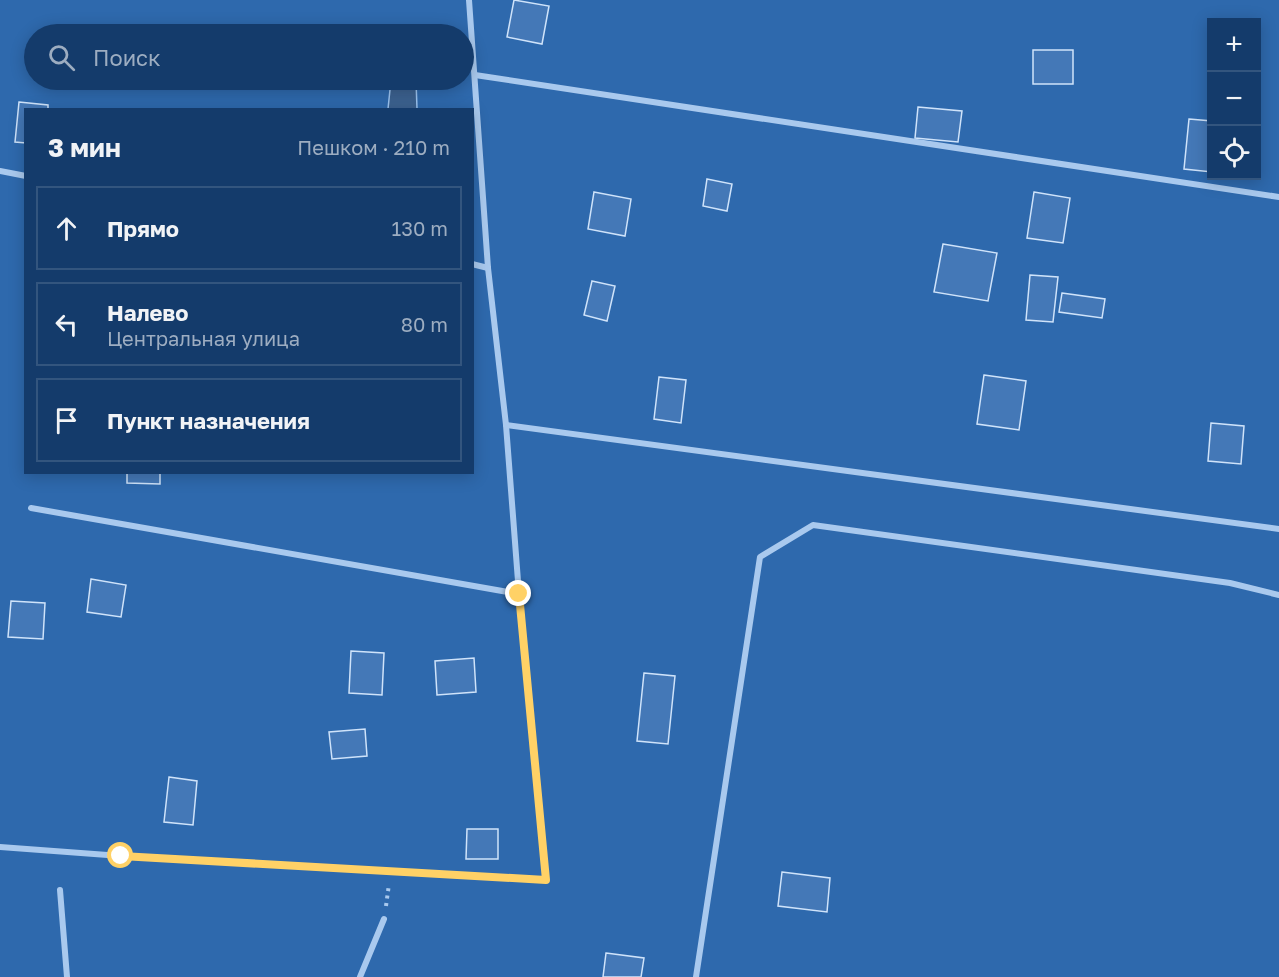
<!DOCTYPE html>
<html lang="ru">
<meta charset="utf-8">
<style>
:root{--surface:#143b6b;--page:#1d4271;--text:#f1f3f6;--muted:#9dadc1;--line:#33557e}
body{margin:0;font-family:"Golos Text",sans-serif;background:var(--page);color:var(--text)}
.controls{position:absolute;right:18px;top:18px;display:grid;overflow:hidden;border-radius:0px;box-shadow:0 3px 15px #0003}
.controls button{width:54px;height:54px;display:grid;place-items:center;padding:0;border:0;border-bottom:2px solid var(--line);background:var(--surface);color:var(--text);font:30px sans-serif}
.stop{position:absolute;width:18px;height:18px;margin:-14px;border:4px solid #ffd166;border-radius:50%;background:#fff}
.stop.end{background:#ffd166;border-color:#fff;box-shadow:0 2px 6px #0008}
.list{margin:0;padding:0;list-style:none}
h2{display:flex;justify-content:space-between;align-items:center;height:78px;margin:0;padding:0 24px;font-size:26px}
h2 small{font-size:20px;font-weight:400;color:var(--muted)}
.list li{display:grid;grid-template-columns:39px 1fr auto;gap:18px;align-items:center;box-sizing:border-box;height:84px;margin:0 12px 12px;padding:0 12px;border:2px solid var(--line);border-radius:0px}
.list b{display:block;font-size:22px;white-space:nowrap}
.list p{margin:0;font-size:20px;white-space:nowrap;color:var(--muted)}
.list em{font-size:20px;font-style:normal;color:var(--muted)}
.icon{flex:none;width:33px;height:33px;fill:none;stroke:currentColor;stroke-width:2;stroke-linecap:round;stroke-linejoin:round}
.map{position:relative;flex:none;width:1279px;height:977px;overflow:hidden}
.search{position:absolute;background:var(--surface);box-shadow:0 3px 15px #0003;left:24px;top:24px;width:450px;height:66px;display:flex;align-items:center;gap:15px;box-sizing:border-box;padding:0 21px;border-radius:33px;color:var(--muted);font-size:22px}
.panel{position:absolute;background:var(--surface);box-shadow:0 3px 15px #0003;left:24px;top:108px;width:450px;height:366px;border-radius:0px}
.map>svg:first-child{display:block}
</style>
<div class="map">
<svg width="1279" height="977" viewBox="0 0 1279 977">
<rect width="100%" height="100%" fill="#1b4f8f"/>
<!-- green -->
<path fill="#2e69ad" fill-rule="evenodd" d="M0,0H1279V977H0ZM1212,22H1256V176H1212ZM34,34H464V80H34ZM26,110H472V472H26Z"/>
<!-- water -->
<polygon fill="#3c6290" stroke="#9cc4f0" stroke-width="1.5" points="391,80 416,80 417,109 388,109"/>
<!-- building -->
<g fill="#4478b7" stroke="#cfe3fa" stroke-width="1.5">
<polygon points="514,0 549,6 542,44 507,37"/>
<rect x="1033" y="50" width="40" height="34"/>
<polygon points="19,102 48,105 48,110 26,110 26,143 15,142"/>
<polygon points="918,107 962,111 958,142 915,138"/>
<polygon points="1189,119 1212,121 1212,172 1184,169"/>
<polygon points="707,179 732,184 727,211 703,206"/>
<polygon points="594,192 631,199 625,236 588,229"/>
<polygon points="1034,192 1070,198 1063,243 1027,238"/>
<polygon points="943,244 997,253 988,301 934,292"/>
<polygon points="1030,275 1058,277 1053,322 1026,320"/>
<polygon points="592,281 615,286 607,321 584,315"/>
<polygon points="1062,293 1105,299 1102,318 1059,312"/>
<polygon points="984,375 1026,381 1019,430 977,424"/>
<polygon points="659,377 686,380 681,423 654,419"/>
<polygon points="1211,423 1244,426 1241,464 1208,461"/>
<polygon points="127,472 160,472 160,484 127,483"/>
<polygon points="91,579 126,585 121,617 87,612"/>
<polygon points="11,601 45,603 43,639 8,637"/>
<polygon points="351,651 384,653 382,695 349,693"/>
<polygon points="474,658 476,692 437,695 435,661"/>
<polygon points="644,673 675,676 668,744 637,741"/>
<polygon points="365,729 367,756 332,759 329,732"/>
<polygon points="169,777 197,781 193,825 164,822"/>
<polygon points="467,829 498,829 498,859 466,859"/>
<polygon points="782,872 830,878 827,912 778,906"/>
<polygon points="606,953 644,958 641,977 603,977"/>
</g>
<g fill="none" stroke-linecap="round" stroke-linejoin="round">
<!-- path -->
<polyline stroke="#a9c9ee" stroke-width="4" stroke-dasharray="3 4.5" stroke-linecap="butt" points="386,906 389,884"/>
<!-- minor -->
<g stroke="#a9c9ee" stroke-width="6">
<polyline points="475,75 1279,197"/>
<polyline points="0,171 26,176"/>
<polyline points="472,264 488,268"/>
<polyline points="506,425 1279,529"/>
<polyline points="31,508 519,594"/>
<polyline points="0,847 121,856 546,880 519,594 506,425 488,268 469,0"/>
<polyline points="60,890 67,977"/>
<polyline points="360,977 384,919"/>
<polyline points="696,977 760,557 813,525 1230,583 1279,595"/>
</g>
</g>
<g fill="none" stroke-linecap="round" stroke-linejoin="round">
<!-- route -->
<polyline stroke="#ffd166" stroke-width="8" points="121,856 546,880 519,594"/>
</g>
</svg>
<div class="controls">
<button>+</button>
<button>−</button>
<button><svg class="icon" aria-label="locate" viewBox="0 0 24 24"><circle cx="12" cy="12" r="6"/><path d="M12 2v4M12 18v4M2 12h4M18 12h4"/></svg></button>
</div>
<div class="stop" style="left:121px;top:856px"></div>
<div class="stop end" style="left:519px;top:594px"></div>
<div class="search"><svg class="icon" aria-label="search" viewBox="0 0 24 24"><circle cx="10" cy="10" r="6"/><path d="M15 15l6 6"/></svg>Поиск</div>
<section class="panel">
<h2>3 мин<small>Пешком · 210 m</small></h2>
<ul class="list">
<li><svg class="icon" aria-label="ahead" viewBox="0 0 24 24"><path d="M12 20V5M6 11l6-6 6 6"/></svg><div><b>Прямо</b></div><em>130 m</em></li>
<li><svg class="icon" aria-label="left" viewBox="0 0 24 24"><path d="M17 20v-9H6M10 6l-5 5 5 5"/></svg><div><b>Налево</b><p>Центральная улица</p></div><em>80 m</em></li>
<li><svg class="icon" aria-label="arrive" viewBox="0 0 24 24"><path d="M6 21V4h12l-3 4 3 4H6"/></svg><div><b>Пункт назначения</b></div></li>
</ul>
</section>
</div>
